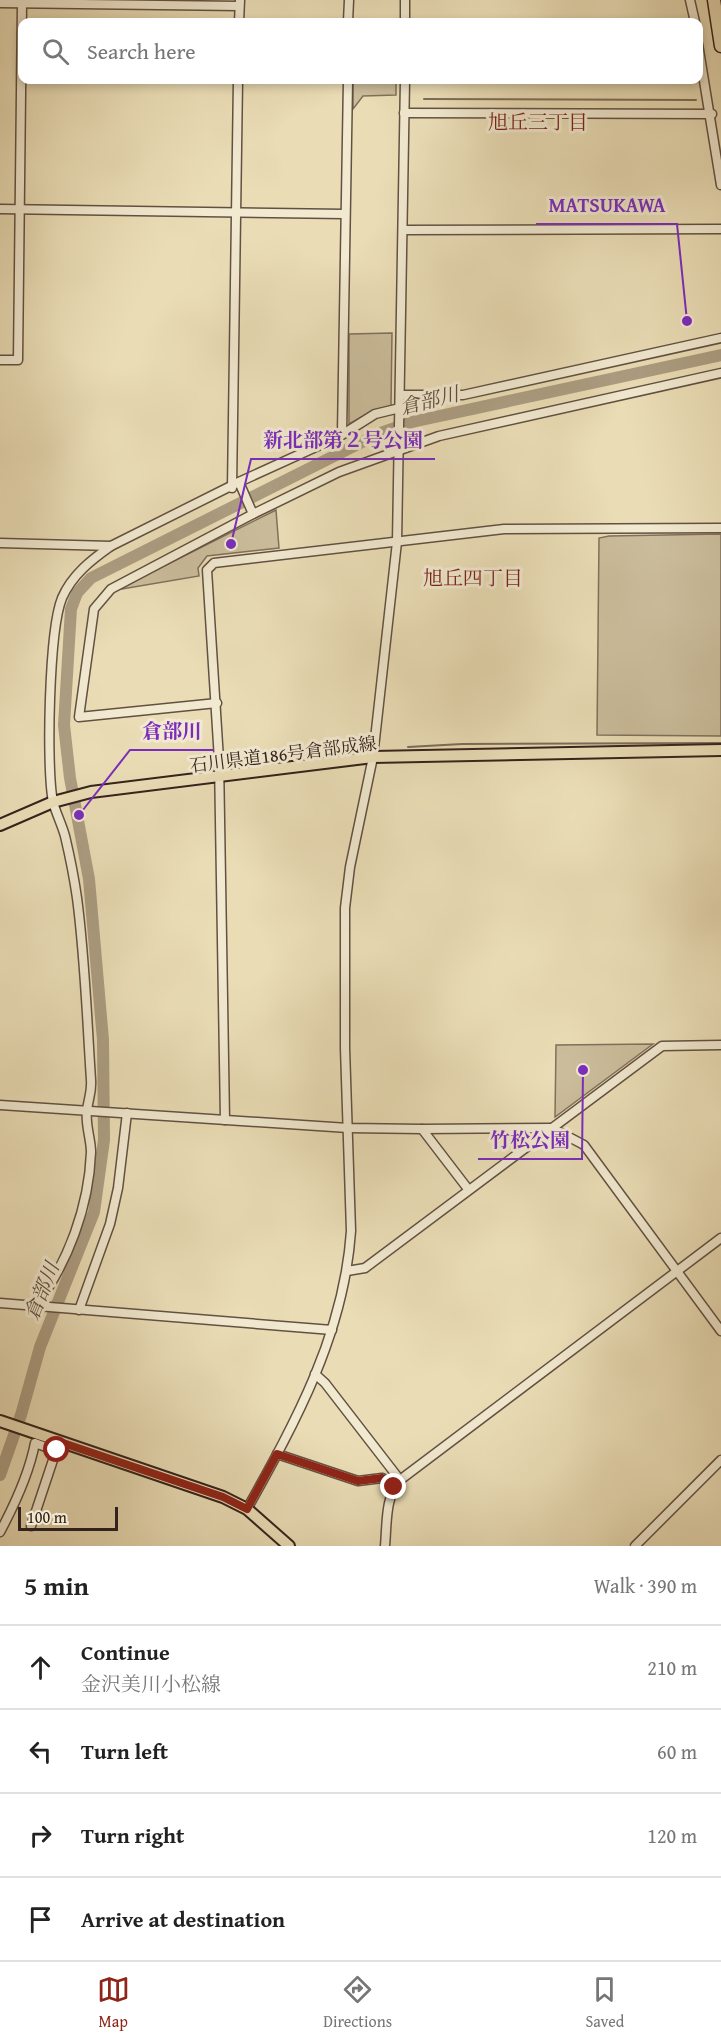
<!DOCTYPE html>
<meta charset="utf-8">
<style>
:root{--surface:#fff;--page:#f6f6f6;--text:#222;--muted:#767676;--line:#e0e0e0;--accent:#8f2418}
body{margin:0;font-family:"Gentium Book Plus","Noto Serif JP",serif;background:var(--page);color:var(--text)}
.scale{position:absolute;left:18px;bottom:15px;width:100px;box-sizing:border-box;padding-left:6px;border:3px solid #34221c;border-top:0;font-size:16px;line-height:21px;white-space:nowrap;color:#34221c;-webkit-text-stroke:4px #f1e9d0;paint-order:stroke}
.stop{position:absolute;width:18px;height:18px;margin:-14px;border:4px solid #8f2418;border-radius:50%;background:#fff}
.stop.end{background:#8f2418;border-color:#fff;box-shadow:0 2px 6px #0008}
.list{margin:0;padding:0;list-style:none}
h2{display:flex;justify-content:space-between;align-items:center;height:78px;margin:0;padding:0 24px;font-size:26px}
h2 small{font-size:20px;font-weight:400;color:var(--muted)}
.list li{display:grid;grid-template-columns:39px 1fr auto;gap:18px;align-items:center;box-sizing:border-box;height:84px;padding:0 24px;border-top:2px solid var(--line)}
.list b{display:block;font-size:22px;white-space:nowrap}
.list p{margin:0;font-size:20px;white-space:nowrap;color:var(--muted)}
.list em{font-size:20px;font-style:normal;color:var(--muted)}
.icon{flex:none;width:33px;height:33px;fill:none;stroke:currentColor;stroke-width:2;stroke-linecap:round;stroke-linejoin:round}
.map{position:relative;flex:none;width:721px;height:1546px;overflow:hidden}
.search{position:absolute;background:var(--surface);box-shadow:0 3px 9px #0003;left:18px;right:18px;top:18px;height:66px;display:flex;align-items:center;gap:15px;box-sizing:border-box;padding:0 21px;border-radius:12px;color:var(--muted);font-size:22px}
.sheet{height:414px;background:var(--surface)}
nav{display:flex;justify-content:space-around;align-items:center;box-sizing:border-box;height:84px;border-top:2px solid var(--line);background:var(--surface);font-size:16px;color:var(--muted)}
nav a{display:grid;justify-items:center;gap:3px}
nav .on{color:var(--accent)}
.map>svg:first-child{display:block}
</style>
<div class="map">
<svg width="721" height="1546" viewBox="0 0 721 1546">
<rect width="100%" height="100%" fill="#eaddb6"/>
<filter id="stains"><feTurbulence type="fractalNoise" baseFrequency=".00333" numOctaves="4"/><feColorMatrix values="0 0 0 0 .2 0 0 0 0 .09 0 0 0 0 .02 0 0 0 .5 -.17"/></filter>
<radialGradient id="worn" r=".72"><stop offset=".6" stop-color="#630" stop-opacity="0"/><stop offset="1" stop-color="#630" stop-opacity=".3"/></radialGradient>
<!-- green -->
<g fill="#cbbd9c" stroke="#80705c" stroke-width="1.5">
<polygon points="353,80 396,80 396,95 363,96 353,109"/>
<polygon points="392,333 391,406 374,410 349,424 349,334"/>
<polygon points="276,510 279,548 207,556 198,568 199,576 116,590"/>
<polygon points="721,534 721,736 597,735 599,538 609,536"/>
<polygon points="653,1044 555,1117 556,1045"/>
</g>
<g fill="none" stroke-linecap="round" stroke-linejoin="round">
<!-- stream -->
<g stroke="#7c6c59" stroke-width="2">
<polyline points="424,99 696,100"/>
<polyline points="408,747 462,744 721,743"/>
</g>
<!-- river -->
<polyline stroke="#ac9d82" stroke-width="12" points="0,1475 21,1415 40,1347 94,1212 104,1140 103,1040 89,879 70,778 64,725 71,609 77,593 91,578 378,434 412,422 721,355"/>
<!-- minor casing -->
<g stroke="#625142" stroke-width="11">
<g id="minor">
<polyline points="690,0 695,22"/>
<polyline points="0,3 239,6"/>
<polyline points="239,22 240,0"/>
<polyline points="348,22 349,0"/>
<polyline points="405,22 405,0"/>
<polyline points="698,44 721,185"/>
<polyline points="404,113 712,114"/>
<polyline points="0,209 344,214"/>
<polyline points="403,230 721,229"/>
<polyline points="0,360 18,360 22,4"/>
<polyline points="400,395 463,395 721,338"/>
<polyline points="342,433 348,80"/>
<polyline points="239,482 253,514 339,472 439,436 721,373"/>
<polyline points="232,488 238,80"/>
<polyline points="0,543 111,546 239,482 340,436 375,414 400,408"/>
<polyline points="217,703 79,717 94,609 111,589 253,514"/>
<polyline points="0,1105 348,1128 422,1129 468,1189"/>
<polyline points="225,1120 219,760 207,570 214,563 504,529 721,528"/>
<polyline points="422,1129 552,1128 584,1145 721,1331"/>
<polyline points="347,1271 365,1268 662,1046 721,1045"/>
<polyline points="0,1303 332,1330"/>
<path d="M36,1306C68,1262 89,1207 91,1152C91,1139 85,1124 87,1111C88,1099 92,1093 91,1080C87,1020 85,958 77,898C74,877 70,857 65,836C62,825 56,813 53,802C46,767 49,630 62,598C72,575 91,560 111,546"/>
<polyline points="79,1310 110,1224 118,1188 127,1113"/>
<polyline points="315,1374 325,1383 400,1480"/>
<polyline points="277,1454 358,1481 382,1478 394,1487"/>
<path d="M247,1509C296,1421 344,1334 351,1231L345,1048V908L350,867L373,757L397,542L405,80"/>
<polyline points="31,1526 58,1445"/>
<path d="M0,1532C15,1504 29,1474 35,1443L57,1451"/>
<path d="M385,1546C387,1525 385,1496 400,1480L721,1238"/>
<polyline points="635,1546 721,1460"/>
</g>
</g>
<!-- major casing -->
<g stroke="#34221c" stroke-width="14">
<g id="major">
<polyline points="0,825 53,802 91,792 373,757 721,750"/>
<polyline points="0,1421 223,1497 247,1509 289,1546"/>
</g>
</g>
<!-- highway casing -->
<g stroke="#34221c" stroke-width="15">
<polyline id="highway" points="714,0 721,46"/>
</g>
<!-- minor -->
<use href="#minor" stroke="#f1e9d0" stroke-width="8"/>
<!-- major -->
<use href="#major" stroke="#eaddb6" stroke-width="10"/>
<!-- highway -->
<use href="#highway" stroke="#eaddb6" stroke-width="12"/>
</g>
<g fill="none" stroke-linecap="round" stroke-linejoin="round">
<!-- route -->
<polyline stroke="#8f2418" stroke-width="8" points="57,1450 60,1442 223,1497 247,1509 277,1454 358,1481 382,1478 394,1487"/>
</g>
<g text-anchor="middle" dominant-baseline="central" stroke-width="6" stroke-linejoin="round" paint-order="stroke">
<!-- street labels -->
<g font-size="18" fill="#34221c" stroke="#f1e9d0">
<text transform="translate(283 754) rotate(-7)">石川県道186号倉部成線</text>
</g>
<!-- neighbourhood labels -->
<g font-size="20" fill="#7a1f14" stroke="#f1e9d0">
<text x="538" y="121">旭丘三丁目</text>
<text x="473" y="577">旭丘四丁目</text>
</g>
<!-- water labels -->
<g font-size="20" font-style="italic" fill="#5e4d40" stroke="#f1e9d0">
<text transform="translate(429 400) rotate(-14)">倉部川</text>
<text transform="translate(41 1291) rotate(-68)">倉部川</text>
</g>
</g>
<!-- callouts -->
<path fill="none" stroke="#7b2cbf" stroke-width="2" d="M687 321L677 224H536M231 544L251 459H435M79 815L130 750H214M583 1070L582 1159H478"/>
<g fill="#7b2cbf" stroke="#f1e9d0" stroke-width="2">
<circle cx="687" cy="321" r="6"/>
<circle cx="231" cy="544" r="6"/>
<circle cx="79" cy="815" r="6"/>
<circle cx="583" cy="1070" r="6"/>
</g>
<g font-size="20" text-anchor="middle" font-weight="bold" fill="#7b2cbf" stroke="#f1e9d0" stroke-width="6" stroke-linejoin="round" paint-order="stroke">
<text x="607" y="212">MATSUKAWA</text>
<text x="343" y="447">新北部第２号公園</text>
<text x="172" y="738">倉部川</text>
<text x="530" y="1147">竹松公園</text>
</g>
<rect width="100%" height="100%" filter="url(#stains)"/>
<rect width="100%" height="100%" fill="url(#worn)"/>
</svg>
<div class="scale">100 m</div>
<div class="stop" style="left:57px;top:1450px"></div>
<div class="stop end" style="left:394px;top:1487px"></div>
<div class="search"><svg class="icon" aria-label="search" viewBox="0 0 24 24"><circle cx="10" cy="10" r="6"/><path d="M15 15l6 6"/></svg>Search here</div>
</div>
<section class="sheet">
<h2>5 min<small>Walk · 390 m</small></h2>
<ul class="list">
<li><svg class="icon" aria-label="ahead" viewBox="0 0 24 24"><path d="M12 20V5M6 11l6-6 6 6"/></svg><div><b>Continue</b><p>金沢美川小松線</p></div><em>210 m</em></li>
<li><svg class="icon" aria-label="left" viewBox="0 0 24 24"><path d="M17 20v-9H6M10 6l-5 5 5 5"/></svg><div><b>Turn left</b></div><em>60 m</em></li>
<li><svg class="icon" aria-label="right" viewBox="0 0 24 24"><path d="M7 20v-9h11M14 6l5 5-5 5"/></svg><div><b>Turn right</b></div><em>120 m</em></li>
<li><svg class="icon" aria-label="arrive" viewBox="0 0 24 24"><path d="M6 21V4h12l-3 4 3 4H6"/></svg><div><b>Arrive at destination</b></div></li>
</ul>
</section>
<nav>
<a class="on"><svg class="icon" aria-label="map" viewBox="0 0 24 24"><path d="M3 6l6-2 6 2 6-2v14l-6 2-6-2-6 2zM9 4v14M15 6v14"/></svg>Map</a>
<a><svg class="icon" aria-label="directions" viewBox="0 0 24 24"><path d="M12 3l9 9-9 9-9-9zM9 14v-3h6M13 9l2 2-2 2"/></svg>Directions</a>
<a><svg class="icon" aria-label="saved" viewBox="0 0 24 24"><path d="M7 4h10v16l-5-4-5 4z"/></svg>Saved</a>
</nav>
